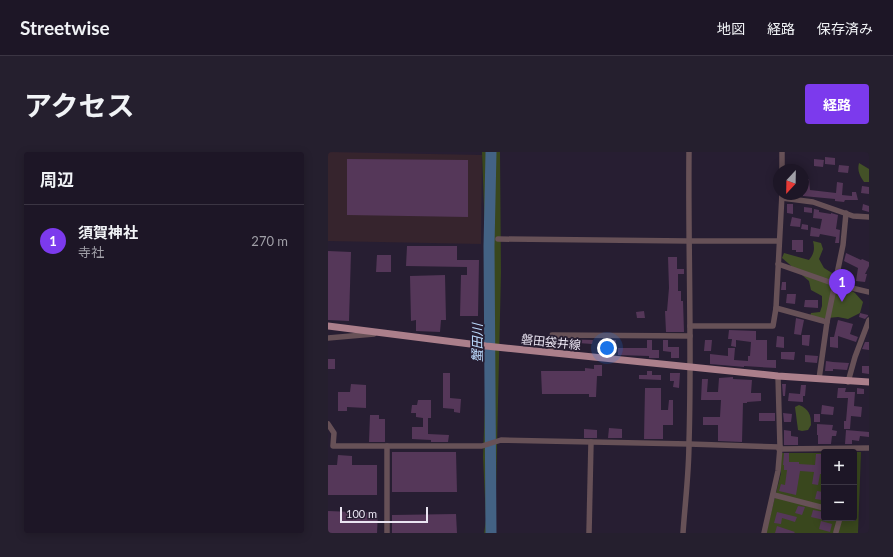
<!DOCTYPE html>
<html lang="ja">
<meta charset="utf-8">
<style>
:root{--surface:#1d1626;--page:#251f2e;--text:#f1f3f6;--muted:#a09fa7;--line:#3b3543;--accent:#7c3aed}
body{margin:0;font-family:Lato,"Noto Sans JP",sans-serif;background:var(--page);color:var(--text)}
.controls{position:absolute;right:12px;bottom:12px;display:grid;overflow:hidden;border-radius:4px;box-shadow:0 2px 10px #0003}
.controls button{width:36px;height:36px;display:grid;place-items:center;padding:0;border:0;border-bottom:1px solid var(--line);background:var(--surface);color:var(--text);font:20px sans-serif}
.compass{position:absolute;left:445px;top:12px;width:36px;height:36px;border-radius:50%;background:var(--surface);box-shadow:0 2px 10px #0003;rotate:202deg}
.scale{position:absolute;left:12px;bottom:10px;width:88px;box-sizing:border-box;padding-left:4px;border:2px solid #eae5f2;border-top:0;font-size:11px;line-height:14px;white-space:nowrap;color:#eae5f2;-webkit-text-stroke:3px #271e32;paint-order:stroke}
.you{position:absolute;left:279px;top:196px;width:14px;height:14px;margin:-10px;border:3px solid #fff;border-radius:50%;background:#1a73e8;box-shadow:0 0 0 6px #1a73e833}
.badge{display:grid;place-items:center;width:26px;height:26px;border-radius:50%;background:var(--accent);color:#fff;font-size:13px;font-weight:700}
.pin{position:absolute;translate:-50% -33px;filter:drop-shadow(0 1px 2px #0008)}
.pin::after{content:'';position:absolute;top:21px;width:14px;height:12px;background:inherit;clip-path:polygon(0 0,100% 0,50% 100%)}
.list{margin:0;padding:0;list-style:none}
h2{display:flex;justify-content:space-between;align-items:center;height:52px;margin:0;padding:0 16px;font-size:17px}
h2 small{font-size:13px;font-weight:400;color:var(--muted)}
.list li{display:grid;grid-template-columns:26px 1fr auto;gap:12px;align-items:center;box-sizing:border-box;height:72px;padding:0 16px;border-top:1px solid var(--line)}
.list b{display:block;font-size:15px;white-space:nowrap}
.list p{margin:0;font-size:13px;white-space:nowrap;color:var(--muted)}
.list em{font-size:13px;font-style:normal;color:var(--muted)}
.map{position:relative;flex:none;width:541px;height:381px;overflow:hidden;border-radius:4px}
header{display:flex;align-items:center;gap:24px;box-sizing:border-box;height:56px;padding:0 20px;background:var(--surface);border-bottom:1px solid var(--line)}
header strong{font-size:19px}
nav{display:flex;gap:22px;margin-inline-start:auto;font-size:14px}
.intro{display:flex;align-items:center;justify-content:space-between;box-sizing:border-box;height:96px;padding:0 24px}
h1{margin:0;font-size:28px}
.button{padding:10px 18px;border-radius:4px;background:var(--accent);color:#fff;font-size:14px;font-weight:700}
main{display:flex;gap:24px;padding:0 24px}
aside{flex:1;background:var(--surface);border-radius:4px;box-shadow:0 2px 10px #0003}
.map>svg:first-child{display:block}
</style>
<header>
<strong>Streetwise</strong>
<nav><a>地図</a><a>経路</a><a>保存済み</a></nav>
</header>
<div class="intro"><h1>アクセス</h1><a class="button">経路</a></div>
<main>
<aside>
<h2>周辺<small></small></h2>
<ul class="list">
<li><span class="badge">1</span><div><b>須賀神社</b><p>寺社</p></div><em>270 m</em></li>
</ul>
</aside>
<div class="map">
<svg width="541" height="381" viewBox="0 0 541 381">
<rect width="100%" height="100%" fill="#271e32"/>
<!-- industrial -->
<polygon fill="#36242d" points="0,0 154,3 153,92 0,89"/>
<!-- green -->
<g fill="#39471d">
<polygon points="154,0 172,0 173,120 167,381 156,381 158,368 155,305 160,166"/>
<polygon points="526,300 533,300 530,381 438,381 453,321 453,301 496,301 496,366 526,366"/>
</g>
<!-- forest -->
<g fill="#435127">
<path d="M531,11L541,17V30H536C532,24 529,19 531,11Z"/>
<path d="M485,89L493,91L495,97L491,107L496,116L504,121V127L527,141L535,150L532,161L520,167L510,165L490,167L482,165L483,161L492,160L494,154V144L483,138L481,129L454,106L456,101L481,108C486,102 487,97 485,89Z"/>
<path d="M471,253C481,257 483,263 483,273L480,278L474,279L470,278L467,255Z"/>
</g>
<g fill="none" stroke-linecap="round" stroke-linejoin="round">
<!-- river -->
<polyline stroke="#436284" stroke-width="11" points="163,0 161,94 163,381"/>
</g>
<!-- building -->
<g fill="#553759">
<polygon points="497,5 507,6 507,13 497,12"/>
<polygon points="19,7 140,8 140,65 19,63"/>
<polygon points="486,7 496,8 495,15 486,14"/>
<polygon points="511,13 521,14 520,21 510,20"/>
<polygon points="475,27 481,27 482,38 508,41 509,30 515,31 514,43 524,44 524,40 528,40 530,48 517,48 516,50 507,49 507,47 475,44"/>
<polygon points="534,34 541,35 541,42 533,41"/>
<polygon points="459,52 465,52 465,62 459,61"/>
<polygon points="535,52 541,54 541,60 534,58"/>
<polygon points="476,55 484,56 484,61 476,60"/>
<polygon points="486,57 491,58 491,60 503,62 503,61 510,63 508,77 512,78 511,91 507,91 508,85 492,82 491,85 482,84 483,75 492,77 494,67 485,66"/>
<polygon points="464,65 473,67 472,75 462,74"/>
<polygon points="474,72 480,73 480,78 473,77"/>
<polygon points="464,88 475,88 475,100 468,100 468,98 464,98"/>
<polygon points="79,94 129,94 129,108 151,108 150,164 132,164 133,123 139,123 139,115 78,114"/>
<polygon points="0,99 23,100 21,169 0,168"/>
<polygon points="518,101 533,108 534,107 541,110 541,114 537,122 539,122 537,130 528,129 530,116 516,109"/>
<polygon points="49,103 63,103 63,120 48,120"/>
<polygon points="340,105 349,105 349,117 356,117 356,122 350,122 350,139 353,139 353,149 355,149 356,180 338,180 337,159 339,159 341,136"/>
<polygon points="513,122 524,124 523,130 512,128"/>
<polygon points="117,123 118,168 113,168 112,180 88,179 88,168 83,169 82,124"/>
<polygon points="454,130 458,130 458,138 453,138"/>
<polygon points="459,142 468,142 467,152 458,151"/>
<polygon points="477,148 490,148 490,156 476,155"/>
<polygon points="316,159 317,166 309,166 308,160"/>
<polygon points="532,161 540,163 540,164 537,167 531,165"/>
<polygon points="468,166 476,168 473,183 466,182"/>
<polygon points="510,168 525,172 522,182 530,185 528,190 510,184 510,196 502,195 502,185 506,185"/>
<polygon points="401,178 428,179 428,188 439,188 439,208 448,208 448,216 416,214 416,215 382,212 382,202 400,204 400,196 407,196 406,208 420,209 420,204 422,204 423,190 408,188 408,195 403,194 404,187 400,187"/>
<polygon points="474,183 482,183 481,194 474,193"/>
<polygon points="449,184 456,185 456,196 448,195"/>
<polygon points="228,187 265,188 264,192 250,191 250,194 227,192"/>
<rect x="283" y="188" width="5" height="7"/>
<polygon points="319,188 324,188 324,198 331,198 331,206 321,206 321,204 290,203 290,196 319,196"/>
<polygon points="335,188 340,188 340,195 351,195 351,206 343,206 343,200 335,199"/>
<polygon points="377,188 384,188 383,199 376,199"/>
<polygon points="537,190 541,190 541,198 534,197"/>
<polygon points="453,200 467,200 466,208 453,207"/>
<polygon points="477,203 490,204 489,211 477,210"/>
<rect x="0" y="207" width="7" height="10"/>
<polygon points="498,209 505,210 521,211 519,218 505,217 505,219 497,219"/>
<polygon points="266,213 274,213 274,224 269,224 268,245 261,245 261,242 214,242 213,219 257,219 257,216 266,217"/>
<polygon points="534,214 541,214 541,222 534,221"/>
<polygon points="319,219 324,219 324,223 333,223 333,228 311,227 311,223 319,223"/>
<polygon points="115,221 122,221 122,246 133,247 132,261 126,260 126,257 115,256"/>
<polygon points="342,221 352,221 351,236 345,235 346,229 342,229"/>
<polygon points="405,225 405,227 424,228 423,241 433,241 433,249 419,250 419,251 415,251 414,290 390,289 390,273 375,273 375,265 392,265 393,248 373,248 374,227 380,227 379,240 390,240 391,226"/>
<polygon points="23,232 38,233 38,256 19,255 19,259 10,259 10,240 22,240"/>
<polygon points="454,232 458,232 457,244 455,244"/>
<polygon points="473,233 478,233 477,244 475,244 475,250 460,249 461,241 472,242"/>
<polygon points="317,236 333,236 333,258 340,258 341,248 345,248 345,273 335,273 335,287 316,287"/>
<polygon points="510,236 518,236 517,240 527,240 526,254 534,255 533,265 523,264 522,277 516,277 516,269 518,269 520,246 509,246"/>
<polygon points="529,236 536,237 536,242 529,242"/>
<polygon points="90,248 103,248 103,266 100,266 100,282 121,283 120,290 103,290 103,288 84,287 84,275 95,275 95,266 88,265 88,261 83,261 84,253 89,253"/>
<polygon points="494,253 506,255 505,263 493,262"/>
<rect x="431" y="261" width="16" height="8"/>
<polygon points="455,261 464,262 463,270 456,270"/>
<rect x="486" y="262" width="6" height="8"/>
<polygon points="42,263 51,263 51,267 57,267 57,290 41,290"/>
<polygon points="489,272 505,273 504,278 509,279 508,284 504,284 503,292 490,292 490,283 489,283"/>
<polygon points="281,276 294,277 294,286 280,286"/>
<polygon points="256,277 269,278 269,286 256,286"/>
<polygon points="456,278 463,279 463,284 470,285 470,293 456,293"/>
<polygon points="518,278 541,280 541,285 532,284 531,289 524,288 524,292 517,292"/>
<polygon points="64,300 128,300 129,340 64,340"/>
<polygon points="456,301 461,301 461,310 471,310 471,312 487,313 488,302 496,302 496,322 492,322 490,333 484,332 486,320 472,319 468,343 451,339 453,332 457,333 459,318 456,318 456,313 455,313"/>
<polygon points="10,303 24,304 24,313 49,313 49,343 0,343 0,313 9,313"/>
<polygon points="489,339 495,340 494,348 487,347"/>
<polygon points="470,354 477,355 474,363 467,361"/>
<polygon points="485,358 496,360 496,368 483,365"/>
<polygon points="0,359 50,361 49,381 0,381"/>
<polygon points="449,360 469,365 467,370 454,366 453,372 446,371"/>
<polygon points="128,362 129,381 64,381 64,363"/>
<polygon points="493,369 504,372 502,380 491,377"/>
<polygon points="449,374 467,380 466,381 447,381"/>
</g>
<g fill="none" stroke-linecap="round" stroke-linejoin="round">
<!-- minor -->
<g stroke="#675157" stroke-width="5.5">
<polyline points="454,0 454,18"/>
<polyline points="454,46 485,50 525,64 541,65"/>
<polyline points="170,87 360,89 451,89"/>
<polyline points="450,112 507,132 541,140"/>
<polyline points="448,156 499,170"/>
<polyline points="362,174 445,174 448,156 454,42"/>
<polyline points="0,186 46,182"/>
<polyline points="222,201 224,183 362,184"/>
<polyline points="491,227 499,170 515,93 518,61"/>
<polyline points="520,230 527,205 541,168"/>
<polyline points="0,272 6,281 5,294 154,294 173,288 361,292 452,295"/>
<polyline points="451,297 541,296"/>
<polyline points="446,343 496,356"/>
<polyline points="508,380 512,366"/>
<polyline points="59,381 59,294"/>
<polyline points="261,381 263,290"/>
<path d="M355,381C357,351 361,321 361,290C364,194 360,97 361,0"/>
<polyline points="436,381 450,319 452,295 450,224"/>
</g>
<!-- major -->
<polyline stroke="#ab7f8b" stroke-width="7" points="0,174 158,194 450,224 541,230"/>
</g>
<g text-anchor="middle" dominant-baseline="central" stroke-width="3.5" stroke-linejoin="round" paint-order="stroke">
<!-- street labels -->
<g font-size="12" fill="#eae5f2" stroke="#271e32">
<text transform="translate(223 190) rotate(6)">磐田袋井線</text>
</g>
<!-- water labels -->
<g font-size="13" font-style="italic" fill="#bddcff" stroke="#271e32">
<text transform="translate(149 191) rotate(-90)">蟹田川</text>
</g>
</g>
</svg>
<div class="controls">
<button>+</button>
<button>−</button>
</div>
<svg class="compass" viewBox="-18 -18 36 36"><path d="M0-13l5 13h-10z" fill="#e53935"/><path d="M0 13l5-13h-10z" fill="#a09fa7"/></svg>
<div class="scale">100 m</div>
<div class="you"></div>
<div class="pin badge" style="left:514px;top:150px">1</div>
</div>
</main>
